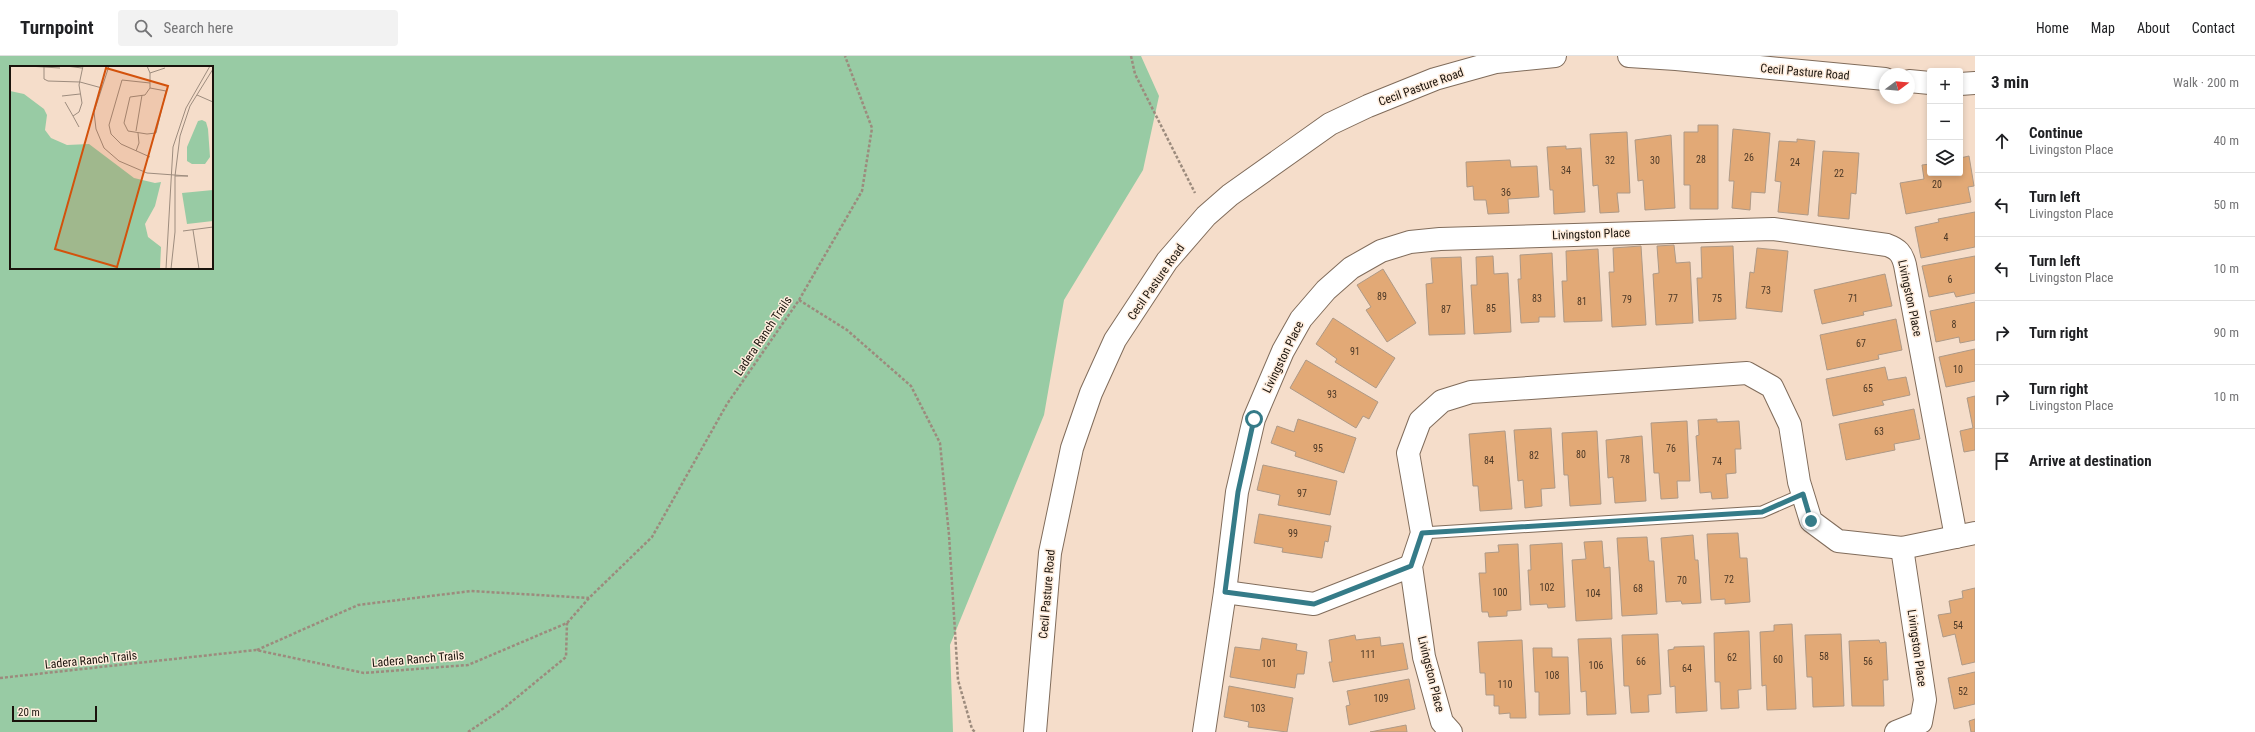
<!DOCTYPE html>
<meta charset="utf-8">
<style>
:root{--surface:#fff;--page:#f2f2f2;--text:#202124;--muted:#757577;--line:#e0e0e0}
body{margin:0;font-family:"Roboto Condensed",sans-serif;background:var(--page);color:var(--text)}
.controls{position:absolute;right:12px;top:12px;display:grid;overflow:hidden;border-radius:4px;box-shadow:0 2px 6px #0003}
.controls button{width:36px;height:36px;display:grid;place-items:center;padding:0;border:0;border-bottom:1px solid var(--line);background:var(--surface);color:var(--text);font:20px sans-serif}
.compass{position:absolute;left:1879px;top:12px;width:36px;height:36px;border-radius:50%;background:var(--surface);box-shadow:0 2px 6px #0003;rotate:74deg}
.scale{position:absolute;left:12px;bottom:10px;width:85px;box-sizing:border-box;padding-left:4px;border:2px solid #1a130c;border-top:0;font-size:11px;line-height:14px;white-space:nowrap;color:#1a130c;-webkit-text-stroke:3px #feecdc;paint-order:stroke}
.stop{position:absolute;width:12px;height:12px;margin:-9px;border:3px solid #357b88;border-radius:50%;background:#fff}
.stop.end{background:#357b88;border-color:#fff;box-shadow:0 1px 4px #0008}
.list{margin:0;padding:0;list-style:none}
h2{display:flex;justify-content:space-between;align-items:center;height:52px;margin:0;padding:0 16px;font-size:17px}
h2 small{font-size:13px;font-weight:400;color:var(--muted)}
.list li{display:grid;grid-template-columns:26px 1fr auto;gap:12px;align-items:center;box-sizing:border-box;height:64px;padding:0 16px;border-top:1px solid var(--line)}
.list b{display:block;font-size:15px;white-space:nowrap}
.list p{margin:0;font-size:13px;white-space:nowrap;color:var(--muted)}
.list em{font-size:13px;font-style:normal;color:var(--muted)}
.icon{flex:none;width:22px;height:22px;fill:none;stroke:currentColor;stroke-width:2;stroke-linecap:round;stroke-linejoin:round}
.map{position:relative;flex:none;width:1975px;height:676px;overflow:hidden}
header{display:flex;align-items:center;gap:24px;box-sizing:border-box;height:56px;padding:0 20px;background:var(--surface);border-bottom:1px solid var(--line)}
header strong{font-size:19px}
nav{display:flex;gap:22px;margin-inline-start:auto;font-size:14px}
.search{width:280px;height:36px;background:var(--page);display:flex;align-items:center;gap:10px;box-sizing:border-box;padding:0 14px;border-radius:4px;color:var(--muted);font-size:15px}
main{display:flex}
aside{flex:1;background:var(--surface)}
.map>svg:first-child{display:block}
</style>
<header>
<strong>Turnpoint</strong>
<div class="search"><svg class="icon" aria-label="search" viewBox="0 0 24 24"><circle cx="10" cy="10" r="6"/><path d="M15 15l6 6"/></svg>Search here</div>
<nav><a>Home</a><a>Map</a><a>About</a><a>Contact</a></nav>
</header>
<main>
<div class="map">
<svg width="1975" height="676" viewBox="0 0 1975 676">
<rect width="100%" height="100%" fill="#f5ddca"/>
<!-- green -->
<path fill="#98cba4" fill-rule="evenodd" d="M0,0H1141L1159,40L1143,114L1064,244L1044,359L950,589L953,676H0ZM11,11H212V212H11Z"/>
<!-- building -->
<g fill="#e2a976" stroke="#ae9986">
<polygon points="1698,69 1718,69 1718,153 1690,153 1690,129 1684,129 1684,76 1698,76"/>
<polygon points="1733,73 1770,77 1765,137 1751,136 1750,154 1732,152 1734,125 1729,125"/>
<polygon points="1627,76 1630,137 1617,137 1619,156 1600,157 1598,129 1593,130 1590,78"/>
<polygon points="1671,79 1675,152 1645,154 1643,124 1638,125 1635,84"/>
<polygon points="1797,83 1815,85 1808,159 1778,156 1781,126 1775,125 1779,85 1797,86"/>
<polygon points="1566,90 1566,93 1581,92 1585,156 1554,158 1553,134 1550,134 1547,91"/>
<polygon points="1823,95 1859,97 1856,138 1851,137 1849,163 1818,160"/>
<polygon points="1969,100 1974,130 1968,131 1971,146 1906,158 1900,127 1924,123 1922,109 1930,108 1930,117 1960,117 1960,102"/>
<polygon points="1510,104 1511,111 1537,110 1539,141 1508,143 1509,157 1488,158 1486,144 1474,144 1473,130 1467,131 1466,106"/>
<polygon points="1975,156 1975,191 1921,202 1915,171 1939,166 1938,163"/>
<polygon points="1674,189 1676,207 1690,206 1693,267 1656,269 1653,218 1659,217 1657,190"/>
<polygon points="1641,190 1646,269 1612,271 1609,216 1614,216 1613,192"/>
<polygon points="1733,190 1736,263 1699,265 1697,222 1702,222 1701,191"/>
<polygon points="1757,192 1788,195 1782,256 1746,252 1750,216 1754,217"/>
<polygon points="1598,193 1602,265 1564,266 1562,225 1567,225 1566,195"/>
<polygon points="1552,197 1555,261 1539,261 1539,266 1521,267 1518,223 1521,223 1520,199"/>
<polygon points="1493,200 1494,218 1508,217 1511,276 1474,278 1471,229 1477,229 1476,201"/>
<polygon points="1975,200 1975,237 1956,241 1954,236 1929,241 1922,210"/>
<polygon points="1461,201 1465,278 1429,279 1426,228 1433,227 1431,202"/>
<polygon points="1383,213 1416,267 1387,286 1366,254 1371,251 1357,229"/>
<polygon points="1885,218 1892,250 1863,256 1864,259 1822,268 1814,234"/>
<polygon points="1975,246 1975,284 1960,287 1959,281 1936,286 1930,255"/>
<polygon points="1333,262 1395,302 1376,332 1335,306 1337,303 1316,288"/>
<polygon points="1896,263 1902,294 1878,299 1879,303 1827,314 1820,279"/>
<polygon points="1975,293 1975,325 1946,331 1939,301"/>
<polygon points="1306,304 1378,346 1369,363 1363,360 1356,372 1290,332"/>
<polygon points="1885,311 1888,324 1906,321 1910,339 1882,345 1884,349 1833,360 1826,323"/>
<polygon points="1975,340 1975,394 1964,396 1960,375 1973,372 1967,342"/>
<polygon points="1914,353 1920,383 1894,388 1895,394 1846,404 1839,368"/>
<polygon points="1298,363 1356,382 1344,417 1295,400 1296,396 1271,387 1277,370 1294,376"/>
<polygon points="1717,363 1717,366 1739,365 1741,393 1735,393 1736,417 1726,418 1728,442 1712,443 1711,436 1700,437 1696,380 1699,379 1698,364"/>
<polygon points="1687,365 1690,425 1677,425 1678,442 1661,443 1659,417 1654,417 1651,367"/>
<polygon points="1551,372 1555,432 1541,433 1542,450 1525,452 1523,424 1518,425 1514,374"/>
<polygon points="1505,375 1512,453 1480,455 1478,430 1473,430 1469,378"/>
<polygon points="1597,375 1601,448 1570,450 1568,419 1564,419 1562,377"/>
<polygon points="1642,380 1646,445 1615,447 1613,421 1608,422 1606,384"/>
<polygon points="1263,409 1337,425 1330,459 1278,449 1280,439 1257,434"/>
<polygon points="1259,458 1331,470 1328,486 1325,485 1322,502 1282,496 1283,492 1254,487"/>
<polygon points="1738,477 1740,502 1747,502 1750,546 1725,548 1725,543 1711,544 1707,478"/>
<polygon points="1693,479 1695,504 1698,504 1701,547 1682,548 1681,545 1666,546 1661,482"/>
<polygon points="1647,481 1649,505 1654,505 1657,558 1622,560 1617,482"/>
<polygon points="1602,485 1604,512 1610,511 1612,563 1576,565 1572,504 1586,503 1584,486"/>
<polygon points="1562,487 1565,551 1548,552 1547,548 1530,549 1528,514 1531,514 1530,489"/>
<polygon points="1518,488 1521,554 1507,555 1507,560 1489,561 1488,556 1482,556 1479,517 1486,517 1485,497 1499,496 1498,489"/>
<polygon points="1975,532 1975,606 1962,609 1955,578 1943,581 1938,559 1951,557 1949,545 1963,542 1962,535"/>
<polygon points="1792,568 1796,653 1767,654 1766,629 1762,630 1760,576 1774,575 1774,569"/>
<polygon points="1749,575 1751,633 1738,634 1739,652 1721,653 1720,626 1715,626 1714,577"/>
<polygon points="1658,578 1661,638 1648,639 1649,656 1631,657 1629,630 1624,630 1622,579"/>
<polygon points="1841,578 1844,650 1813,651 1812,621 1807,621 1805,579"/>
<polygon points="1355,579 1356,584 1380,581 1381,590 1403,587 1408,613 1333,626 1329,606 1332,606 1329,584"/>
<polygon points="1262,582 1297,588 1296,594 1307,596 1304,618 1297,618 1295,632 1230,621 1235,591 1260,594"/>
<polygon points="1611,582 1616,658 1587,659 1586,635 1581,636 1578,583"/>
<polygon points="1522,584 1526,662 1510,662 1510,657 1499,658 1499,650 1494,650 1494,639 1486,639 1485,617 1480,617 1478,586"/>
<polygon points="1879,584 1880,587 1886,586 1888,624 1883,624 1884,650 1852,650 1849,585"/>
<polygon points="1704,590 1707,655 1676,657 1675,630 1670,631 1668,594 1674,593 1674,591"/>
<polygon points="1533,592 1552,592 1552,601 1568,601 1570,658 1539,659 1539,636 1535,636"/>
<polygon points="1975,616 1975,648 1954,653 1948,622"/>
<polygon points="1409,623 1415,653 1349,669 1346,650 1350,649 1347,635"/>
<polygon points="1229,630 1293,642 1287,676 1248,671 1249,666 1224,661"/>
<polygon points="1975,663 1975,676 1971,676 1969,665"/>
<polygon points="1406,669 1407,676 1370,676"/>
</g>
<g fill="none" stroke-linecap="round" stroke-linejoin="round">
<!-- lane casing -->
<g stroke="#806c5b" stroke-width="13">
<polyline id="lane" points="1422,477 1762,456 1803,438"/>
</g>
<!-- street casing -->
<g stroke="#806c5b" stroke-width="24">
<g id="street">
<polyline points="1225,536 1314,548 1411,510"/>
<path d="M1204,676L1225,536L1237,436L1254,363L1283,295L1301,263L1326,234L1351,212L1381,195L1410,186L1440,183L1773,173L1887,189C1898,193 1902,197 1905,209L1956,481"/>
<polyline points="1451,676 1442,666 1424,601 1411,510 1422,477 1408,397 1420,365 1442,345 1471,336 1747,317 1772,331 1790,369 1799,426 1811,465 1838,485 1902,492 1975,477"/>
<polyline points="1896,676 1921,666 1925,644 1902,492"/>
</g>
</g>
<!-- secondary casing -->
<g stroke="#806c5b" stroke-width="24">
<g id="secondary">
<polyline points="1629,0 1676,3 1885,23"/>
<polyline points="1909,25 1930,27"/>
<polyline points="1960,28 1975,27"/>
<polyline points="1035,676 1050,497 1072,392 1091,337 1115,284 1167,205 1206,160 1230,139 1330,68 1368,50 1435,23 1496,6 1555,0"/>
</g>
</g>
<!-- path -->
<g stroke="#9c8b7d" stroke-width="2.5" stroke-dasharray="3 2" stroke-linecap="butt">
<polyline points="1131,0 1135,18 1195,137"/>
<polyline points="799,244 847,274 911,330 940,387 949,479 958,624 972,673 975,676"/>
<polyline points="257,594 358,549 471,535 589,542"/>
<polyline points="0,622 256,594 364,617 468,609 567,567 589,542 652,481 727,348 799,244 862,135 872,72 845,0"/>
<polyline points="468,676 504,652 566,601 567,567"/>
</g>
<!-- lane -->
<use href="#lane" stroke="#fff" stroke-width="11"/>
<!-- street -->
<use href="#street" stroke="#fff" stroke-width="22"/>
<!-- secondary -->
<use href="#secondary" stroke="#fff" stroke-width="22"/>
</g>
<g fill="none" stroke-linecap="round" stroke-linejoin="round">
<!-- route -->
<polyline stroke="#357b88" stroke-width="5" points="1254,363 1238,436 1225,536 1314,548 1411,510 1422,477 1762,456 1803,438 1811,465"/>
</g>
<g text-anchor="middle" dominant-baseline="central" stroke-width="3" stroke-linejoin="round" paint-order="stroke">
<!-- number labels -->
<g font-size="10" fill="#4c3826">
<text x="1749" y="101">26</text>
<text x="1701" y="103">28</text>
<text x="1610" y="104">32</text>
<text x="1655" y="104">30</text>
<text x="1795" y="106">24</text>
<text x="1566" y="114">34</text>
<text x="1839" y="117">22</text>
<text x="1937" y="128">20</text>
<text x="1506" y="136">36</text>
<text x="1946" y="181">4</text>
<text x="1950" y="223">6</text>
<text x="1766" y="234">73</text>
<text x="1382" y="240">89</text>
<text x="1537" y="242">83</text>
<text x="1673" y="242">77</text>
<text x="1717" y="242">75</text>
<text x="1853" y="242">71</text>
<text x="1627" y="243">79</text>
<text x="1582" y="245">81</text>
<text x="1491" y="252">85</text>
<text x="1446" y="253">87</text>
<text x="1954" y="268">8</text>
<text x="1861" y="287">67</text>
<text x="1355" y="295">91</text>
<text x="1958" y="313">10</text>
<text x="1868" y="332">65</text>
<text x="1332" y="338">93</text>
<text x="1879" y="375">63</text>
<text x="1318" y="392">95</text>
<text x="1671" y="392">76</text>
<text x="1581" y="398">80</text>
<text x="1534" y="399">82</text>
<text x="1625" y="403">78</text>
<text x="1489" y="404">84</text>
<text x="1717" y="405">74</text>
<text x="1302" y="437">97</text>
<text x="1293" y="477">99</text>
<text x="1729" y="523">72</text>
<text x="1682" y="524">70</text>
<text x="1547" y="531">102</text>
<text x="1638" y="532">68</text>
<text x="1500" y="536">100</text>
<text x="1593" y="537">104</text>
<text x="1958" y="569">54</text>
<text x="1368" y="598">111</text>
<text x="1824" y="600">58</text>
<text x="1732" y="601">62</text>
<text x="1778" y="603">60</text>
<text x="1641" y="605">66</text>
<text x="1868" y="605">56</text>
<text x="1269" y="607">101</text>
<text x="1596" y="609">106</text>
<text x="1687" y="612">64</text>
<text x="1552" y="619">108</text>
<text x="1505" y="628">110</text>
<text x="1963" y="635">52</text>
<text x="1381" y="642">109</text>
<text x="1258" y="652">103</text>
</g>
<!-- street labels -->
<g font-size="12" fill="#1a130c" stroke="#feecdc">
<text transform="translate(1805 16) rotate(5)">Cecil Pasture Road</text>
<text transform="translate(1421 31) rotate(-20)">Cecil Pasture Road</text>
<text transform="translate(1591 178) rotate(-2)">Livingston Place</text>
<text transform="translate(1156 226) rotate(-55)">Cecil Pasture Road</text>
<text transform="translate(1910 242) rotate(78)">Livingston Place</text>
<text transform="translate(763 280) rotate(-56)">Ladera Ranch Trails</text>
<text transform="translate(1283 301) rotate(-64)">Livingston Place</text>
<text transform="translate(1047 538) rotate(-85)">Cecil Pasture Road</text>
<text transform="translate(1917 592) rotate(82)">Livingston Place</text>
<text transform="translate(418 603) rotate(-5)">Ladera Ranch Trails</text>
<text transform="translate(91 604) rotate(-6)">Ladera Ranch Trails</text>
<text transform="translate(1431 618) rotate(76)">Livingston Place</text>
</g>
</g>
<!-- overview -->
<g transform="translate(10 10)">
<rect width="203" height="203" fill="#f5ddca"/>
<path d="M0,25L14,28L34,43L37,49L35,64L41,72L57,79L79,78L124,112L145,117L151,116L145,140L135,158L138,171L151,181L150,203H0ZM192,54L196,56L198,63L200,91L195,98H182L177,95V81L188,55ZM203,124V155L177,158L172,127Z" fill="#98cba4"/>
<path fill="none" stroke="#9d8c7e" stroke-width="1" d="M18,0L50,2M34,0V13L38,15L70,16L92,22M56,0L72,2M99,0L84,46L86,63L94,82L109,95L137,107L178,110M137,0L140,7V22L135,29L120,31L114,57L118,65L137,68L146,67L156,25L140,22M140,7L155,2M140,17L112,14L99,59L101,68L111,78L140,91M187,29L203,36M52,30L70,28M55,36L63,50M69,61L63,50L69,46L72,37L69,19L73,0M126,65L132,29M126,85L129,77L128,67M165,110H178M183,164L189,203M173,165L203,161M156,203L163,81L176,42L200,0M161,203L165,166V110L170,70L180,40L203,3"/>
<path fill="#d3520c" fill-opacity="0.15" stroke="#d3520c" stroke-width="2" d="M96,2L158,20L107,201L45,183Z"/>
<rect width="203" height="203" fill="none" stroke="#1a130c" stroke-width="2"/>
</g>
</svg>
<div class="controls">
<button>+</button>
<button>−</button>
<button><svg class="icon" aria-label="layers" viewBox="0 0 24 24"><path d="M12 4l9 5-9 5-9-5zM3 14l9 5 9-5"/></svg></button>
</div>
<svg class="compass" viewBox="-18 -18 36 36"><path d="M0-13l5 13h-10z" fill="#e53935"/><path d="M0 13l5-13h-10z" fill="#757577"/></svg>
<div class="scale">20 m</div>
<div class="stop" style="left:1254px;top:363px"></div>
<div class="stop end" style="left:1811px;top:465px"></div>
</div>
<aside>
<h2>3 min<small>Walk · 200 m</small></h2>
<ul class="list">
<li><svg class="icon" aria-label="ahead" viewBox="0 0 24 24"><path d="M12 20V5M6 11l6-6 6 6"/></svg><div><b>Continue</b><p>Livingston Place</p></div><em>40 m</em></li>
<li><svg class="icon" aria-label="left" viewBox="0 0 24 24"><path d="M17 20v-9H6M10 6l-5 5 5 5"/></svg><div><b>Turn left</b><p>Livingston Place</p></div><em>50 m</em></li>
<li><svg class="icon" aria-label="left" viewBox="0 0 24 24"><path d="M17 20v-9H6M10 6l-5 5 5 5"/></svg><div><b>Turn left</b><p>Livingston Place</p></div><em>10 m</em></li>
<li><svg class="icon" aria-label="right" viewBox="0 0 24 24"><path d="M7 20v-9h11M14 6l5 5-5 5"/></svg><div><b>Turn right</b></div><em>90 m</em></li>
<li><svg class="icon" aria-label="right" viewBox="0 0 24 24"><path d="M7 20v-9h11M14 6l5 5-5 5"/></svg><div><b>Turn right</b><p>Livingston Place</p></div><em>10 m</em></li>
<li><svg class="icon" aria-label="arrive" viewBox="0 0 24 24"><path d="M6 21V4h12l-3 4 3 4H6"/></svg><div><b>Arrive at destination</b></div></li>
</ul>
</aside>
</main>
